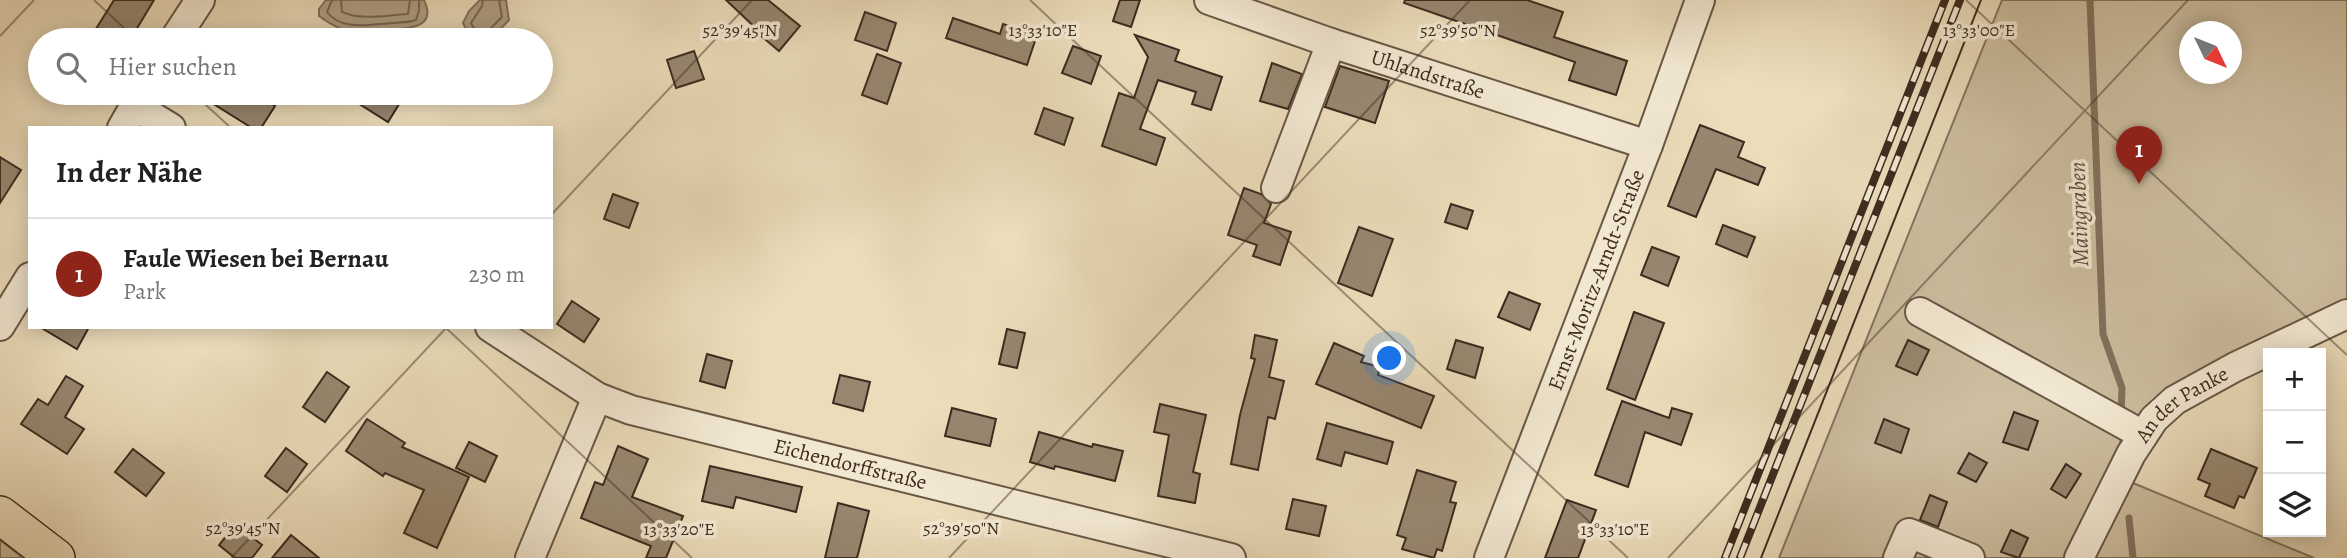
<!DOCTYPE html>
<html lang="de">
<meta charset="utf-8">
<style>
:root{--surface:#fff;--page:#f2f2f2;--text:#222;--muted:#767676;--line:#e0e0e0;--accent:#8f2418}
body{margin:0;font-family:Alegreya,serif;background:var(--page);color:var(--text)}
.controls{position:absolute;right:21px;bottom:21px;display:grid;overflow:hidden;border-radius:0px;box-shadow:0 4px 18px #0003}
.controls button{width:63px;height:63px;display:grid;place-items:center;padding:0;border:0;border-bottom:2px solid var(--line);background:var(--surface);color:var(--text);font:35px sans-serif}
.compass{position:absolute;left:2179px;top:21px;width:63px;height:63px;border-radius:50%;background:var(--surface);box-shadow:0 4px 18px #0003;rotate:133deg}
.you{position:absolute;left:1390px;top:359px;width:24px;height:24px;margin:-18px;border:5px solid #fff;border-radius:50%;background:#1a73e8;box-shadow:0 0 0 10px #1a73e833}
.badge{display:grid;place-items:center;width:46px;height:46px;border-radius:50%;background:var(--accent);color:#fff;font-size:23px;font-weight:700}
.pin{position:absolute;translate:-50% -58px;filter:drop-shadow(0 2px 4px #0008)}
.pin::after{content:'';position:absolute;top:37px;width:24px;height:21px;background:inherit;clip-path:polygon(0 0,100% 0,50% 100%)}
.list{margin:0;padding:0;list-style:none}
h2{display:flex;justify-content:space-between;align-items:center;height:91px;margin:0;padding:0 28px;font-size:30px}
h2 small{font-size:23px;font-weight:400;color:var(--muted)}
.list li{display:grid;grid-template-columns:46px 1fr auto;gap:21px;align-items:center;box-sizing:border-box;height:112px;padding:0 28px;border-top:2px solid var(--line)}
.list b{display:block;font-size:26px;white-space:nowrap}
.list p{margin:0;font-size:23px;white-space:nowrap;color:var(--muted)}
.list em{font-size:23px;font-style:normal;color:var(--muted)}
.icon{flex:none;width:38px;height:38px;fill:none;stroke:currentColor;stroke-width:2;stroke-linecap:round;stroke-linejoin:round}
.map{position:relative;flex:none;width:2347px;height:558px;overflow:hidden}
.search{position:absolute;background:var(--surface);box-shadow:0 4px 18px #0003;left:28px;top:28px;width:525px;height:77px;display:flex;align-items:center;gap:18px;box-sizing:border-box;padding:0 24px;border-radius:38px;color:var(--muted);font-size:26px}
.panel{position:absolute;background:var(--surface);box-shadow:0 4px 18px #0003;left:28px;top:126px;width:525px;height:203px;border-radius:0px}
.map>svg:first-child{display:block}
</style>
<div class="map">
<svg width="2347" height="558" viewBox="0 0 2347 558">
<rect width="100%" height="100%" fill="#ebdcba"/>
<filter id="stains"><feTurbulence type="fractalNoise" baseFrequency=".00286" numOctaves="4"/><feColorMatrix values="0 0 0 0 .2 0 0 0 0 .09 0 0 0 0 .02 0 0 0 .5 -.17"/></filter>
<radialGradient id="worn" r=".72"><stop offset=".6" stop-color="#630" stop-opacity="0"/><stop offset="1" stop-color="#630" stop-opacity=".3"/></radialGradient>
<!-- green -->
<g fill="#cdbea0" stroke="#847460" stroke-width="2" fill-rule="evenodd">
<path d="M2002,0H2347V300L2258,345L2137,423L2120,442L2122,451L2069,558H1779ZM2190,32H2232V74H2190Z"/>
<polygon points="2133,483 2314,558 2093,558"/>
<polygon points="0,540 23,558 0,558"/>
</g>
<!-- water -->
<g fill="#b0a085" stroke="#82715c" stroke-width="2">
<path d="M326,0H424C437,27 411,28 393,30C378,31 364,36 349,32C338,28 328,23 319,16V9Z"/>
<path d="M480,0H506L509,20L491,39C477,38 469,37 463,23L469,11Z"/>
</g>
<g fill="none" stroke-linecap="round" stroke-linejoin="round">
<!-- shore -->
<g stroke="#766652" stroke-width="2">
<path d="M332,0L327,12C342,32 372,24 393,23C401,22 407,23 416,20L419,10V0"/>
<path d="M341,0L342,12C363,21 385,15 408,14L410,0"/>
<polyline points="483,0 482,6 471,23 473,27 484,35 502,17 499,0"/>
</g>
<!-- stream -->
<g stroke="#82715c" stroke-width="7">
<polyline points="2090,0 2103,334 2122,388 2121,416"/>
<polyline points="2129,518 2133,558"/>
</g>
</g>
<!-- building -->
<g fill="#978770" stroke="#3c2b1f" stroke-width="2">
<polygon points="114,0 154,0 130,40 89,40"/>
<polygon points="726,0 768,0 800,26 779,51 760,35 762,34"/>
<polygon points="1120,0 1140,0 1131,27 1113,21"/>
<polygon points="1405,0 1527,0 1563,12 1554,37 1627,61 1616,95 1569,80 1575,62 1404,3"/>
<polygon points="865,12 896,23 887,51 855,40"/>
<polygon points="953,18 1000,34 1003,24 1037,35 1027,65 946,38"/>
<polygon points="1135,35 1179,50 1175,61 1222,77 1211,110 1192,104 1196,92 1158,80 1140,129 1165,138 1156,165 1102,146 1119,93 1134,98 1148,57"/>
<polygon points="1073,46 1101,56 1091,84 1062,73"/>
<polygon points="694,51 704,79 676,88 667,60"/>
<polygon points="877,54 901,63 887,104 862,95"/>
<polygon points="1272,63 1302,74 1288,109 1260,101"/>
<polygon points="1340,66 1389,81 1375,123 1325,107"/>
<polygon points="196,93 253,93 275,106 261,128 252,128"/>
<polygon points="342,93 406,93 388,122"/>
<polygon points="1044,108 1073,118 1064,145 1035,134"/>
<polygon points="1700,125 1744,142 1738,157 1765,168 1758,185 1716,169 1696,217 1668,206"/>
<polygon points="0,157 21,170 0,203"/>
<polygon points="1244,188 1261,194 1271,204 1264,223 1291,232 1280,265 1253,256 1257,245 1228,235"/>
<polygon points="613,194 638,203 629,228 604,219"/>
<polygon points="1451,204 1473,211 1467,229 1445,222"/>
<polygon points="1723,225 1755,237 1747,257 1716,244"/>
<polygon points="1359,227 1393,239 1372,296 1338,283"/>
<polygon points="1652,247 1679,257 1668,286 1641,275"/>
<polygon points="1509,292 1540,304 1530,330 1498,317"/>
<polygon points="572,301 599,319 584,342 557,324"/>
<polygon points="1634,312 1664,323 1635,400 1607,389"/>
<polygon points="40,327 89,327 77,349"/>
<polygon points="1007,329 1025,333 1017,368 999,364"/>
<polygon points="1255,335 1277,340 1269,377 1284,381 1275,419 1268,417 1258,470 1231,464 1240,415 1255,359 1251,358"/>
<polygon points="1456,340 1483,348 1475,378 1447,369"/>
<polygon points="1908,340 1929,350 1917,375 1896,366"/>
<polygon points="1334,343 1364,356 1361,362 1380,367 1378,375 1434,396 1421,428 1316,384"/>
<polygon points="707,354 732,361 725,388 700,381"/>
<polygon points="327,372 349,387 325,422 303,407"/>
<polygon points="840,375 870,382 863,411 833,403"/>
<polygon points="66,376 83,386 65,417 84,429 67,454 21,424 38,399 48,405"/>
<polygon points="1622,401 1669,418 1672,408 1692,414 1681,445 1645,432 1628,487 1595,475"/>
<polygon points="1160,404 1206,415 1193,472 1200,474 1195,503 1158,496 1169,435 1154,432"/>
<polygon points="952,408 996,419 990,446 945,436"/>
<polygon points="2014,412 2038,421 2028,450 2003,442"/>
<polygon points="367,419 405,443 402,447 469,477 437,548 404,533 424,490 385,473 383,476 346,451"/>
<polygon points="1884,419 1909,429 1901,453 1875,443"/>
<polygon points="1327,423 1393,442 1387,464 1345,452 1341,466 1317,459"/>
<polygon points="1039,432 1092,447 1093,444 1123,451 1115,481 1055,466 1054,469 1030,462"/>
<polygon points="469,442 497,456 485,482 456,468"/>
<polygon points="618,446 648,459 632,497 683,516 666,558 646,558 651,546 581,518 595,482 603,485"/>
<polygon points="286,448 307,464 287,492 265,476"/>
<polygon points="133,449 164,473 146,496 115,472"/>
<polygon points="2211,449 2257,468 2244,498 2239,496 2234,508 2205,496 2210,484 2198,479"/>
<polygon points="1969,453 1987,463 1976,482 1958,473"/>
<polygon points="2066,464 2081,474 2066,498 2051,489"/>
<polygon points="710,466 802,487 796,512 736,497 733,508 702,501"/>
<polygon points="1417,470 1456,482 1450,502 1456,503 1442,551 1437,549 1434,558 1402,549 1406,538 1397,535"/>
<polygon points="1930,495 1947,502 1938,527 1920,520"/>
<polygon points="1293,499 1326,506 1319,536 1286,529"/>
<polygon points="1567,500 1596,510 1578,558 1545,558"/>
<polygon points="838,503 869,511 857,558 825,558"/>
<polygon points="236,524 262,545 252,558 235,558 219,545"/>
<polygon points="2011,530 2028,538 2019,558 2001,552"/>
<polygon points="291,535 319,558 272,558"/>
</g>
<g fill="none" stroke-linecap="round" stroke-linejoin="round">
<!-- minor casing -->
<g stroke="#685746" stroke-width="32">
<g id="minor">
<path id="s1" d="M1209,0L1331,43L1648,145"/>
<polyline points="174,40 200,0"/>
<polyline points="135,106 171,128"/>
<polyline points="122,128 142,93"/>
<polyline points="1276,188 1331,43"/>
<polyline points="1920,312 2143,435"/>
<polyline points="0,326 30,277"/>
<path id="s2" d="M490,327L597,397L631,410L1231,558"/>
<polyline points="530,558 597,397"/>
<path id="s3" d="M1489,558L1648,145L1700,0"/>
<polyline points="1898,558 1909,533 1970,558"/>
<path id="s4" d="M2079,558L2131,454L2154,419L2175,400L2235,367L2347,314"/>
</g>
</g>
<!-- major casing -->
<g stroke="#3c2b1f" stroke-width="40">
<polyline id="major" points="0,515 56,558"/>
</g>
<!-- minor -->
<use href="#minor" stroke="#f2e8d2" stroke-width="28"/>
<!-- major -->
<use href="#major" stroke="#ebdcba" stroke-width="37"/>
<!-- tram -->
<polyline stroke="#3c2b1f" stroke-width="2" points="1761,558 1981,0"/>
<!-- rail casing -->
<g stroke="#3c2b1f" stroke-width="8">
<g id="rail">
<polyline points="1725,558 1945,0"/>
<polyline points="1740,558 1960,0"/>
</g>
</g>
<!-- rail -->
<use href="#rail" stroke="#f2e8d2" stroke-width="5" stroke-dasharray="16" stroke-linecap="butt"/>
</g>
<!-- ticks -->
<path fill="none" stroke="#3c2b1f" stroke-width="2" stroke-opacity="0.45" d="M94,0L137,40M1030,0L1628,558M1966,0L2347,355M0,36L34,0M193,93L231,128M551,215L752,0M445,327L692,558M231,558L447,327M949,558L1470,0M1668,558L2188,0"/>
<g text-anchor="middle" dominant-baseline="central" stroke-width="7" stroke-linejoin="round" paint-order="stroke">
<!-- street labels -->
<g font-size="21" fill="#3c2b1f" stroke="#f2e8d2">
<text stroke="none"><textPath href="#s1" startOffset="231">Uhlandstraße</textPath></text>
<text stroke="none"><textPath href="#s3" startOffset="298">Ernst-Moritz-Arndt-Straße</textPath></text>
<text stroke="none"><textPath href="#s4" startOffset="189">An der Panke</textPath></text>
<text stroke="none"><textPath href="#s2" startOffset="390">Eichendorffstraße</textPath></text>
</g>
<!-- water labels -->
<g font-size="23" font-style="italic" fill="#5f4e3e" stroke="#f2e8d2">
<text transform="translate(2079 214) rotate(-92)">Maingraben</text>
</g>
</g>
<g font-size="18" text-anchor="middle" fill="#3c2b1f" stroke="#f2e8d2" stroke-width="7" stroke-linejoin="round" paint-order="stroke">
<text x="1043" y="36">13°33'10"E</text>
<text x="1979" y="36">13°33'00"E</text>
<text x="740" y="36">52°39'45"N</text>
<text x="1458" y="36">52°39'50"N</text>
<text x="243" y="534">52°39'45"N</text>
<text x="961" y="534">52°39'50"N</text>
<text x="679" y="535">13°33'20"E</text>
<text x="1615" y="535">13°33'10"E</text>
</g>
<rect width="100%" height="100%" filter="url(#stains)"/>
<rect width="100%" height="100%" fill="url(#worn)"/>
</svg>
<div class="controls">
<button>+</button>
<button>−</button>
<button><svg class="icon" aria-label="layers" viewBox="0 0 24 24"><path d="M12 4l9 5-9 5-9-5zM3 14l9 5 9-5"/></svg></button>
</div>
<svg class="compass" viewBox="-18 -18 36 36"><path d="M0-13l5 13h-10z" fill="#e53935"/><path d="M0 13l5-13h-10z" fill="#767676"/></svg>
<div class="you"></div>
<div class="pin badge" style="left:2139px;top:184px">1</div>
<div class="search"><svg class="icon" aria-label="search" viewBox="0 0 24 24"><circle cx="10" cy="10" r="6"/><path d="M15 15l6 6"/></svg>Hier suchen</div>
<section class="panel">
<h2>In der Nähe<small></small></h2>
<ul class="list">
<li><span class="badge">1</span><div><b>Faule Wiesen bei Bernau</b><p>Park</p></div><em>230 m</em></li>
</ul>
</section>
</div>
